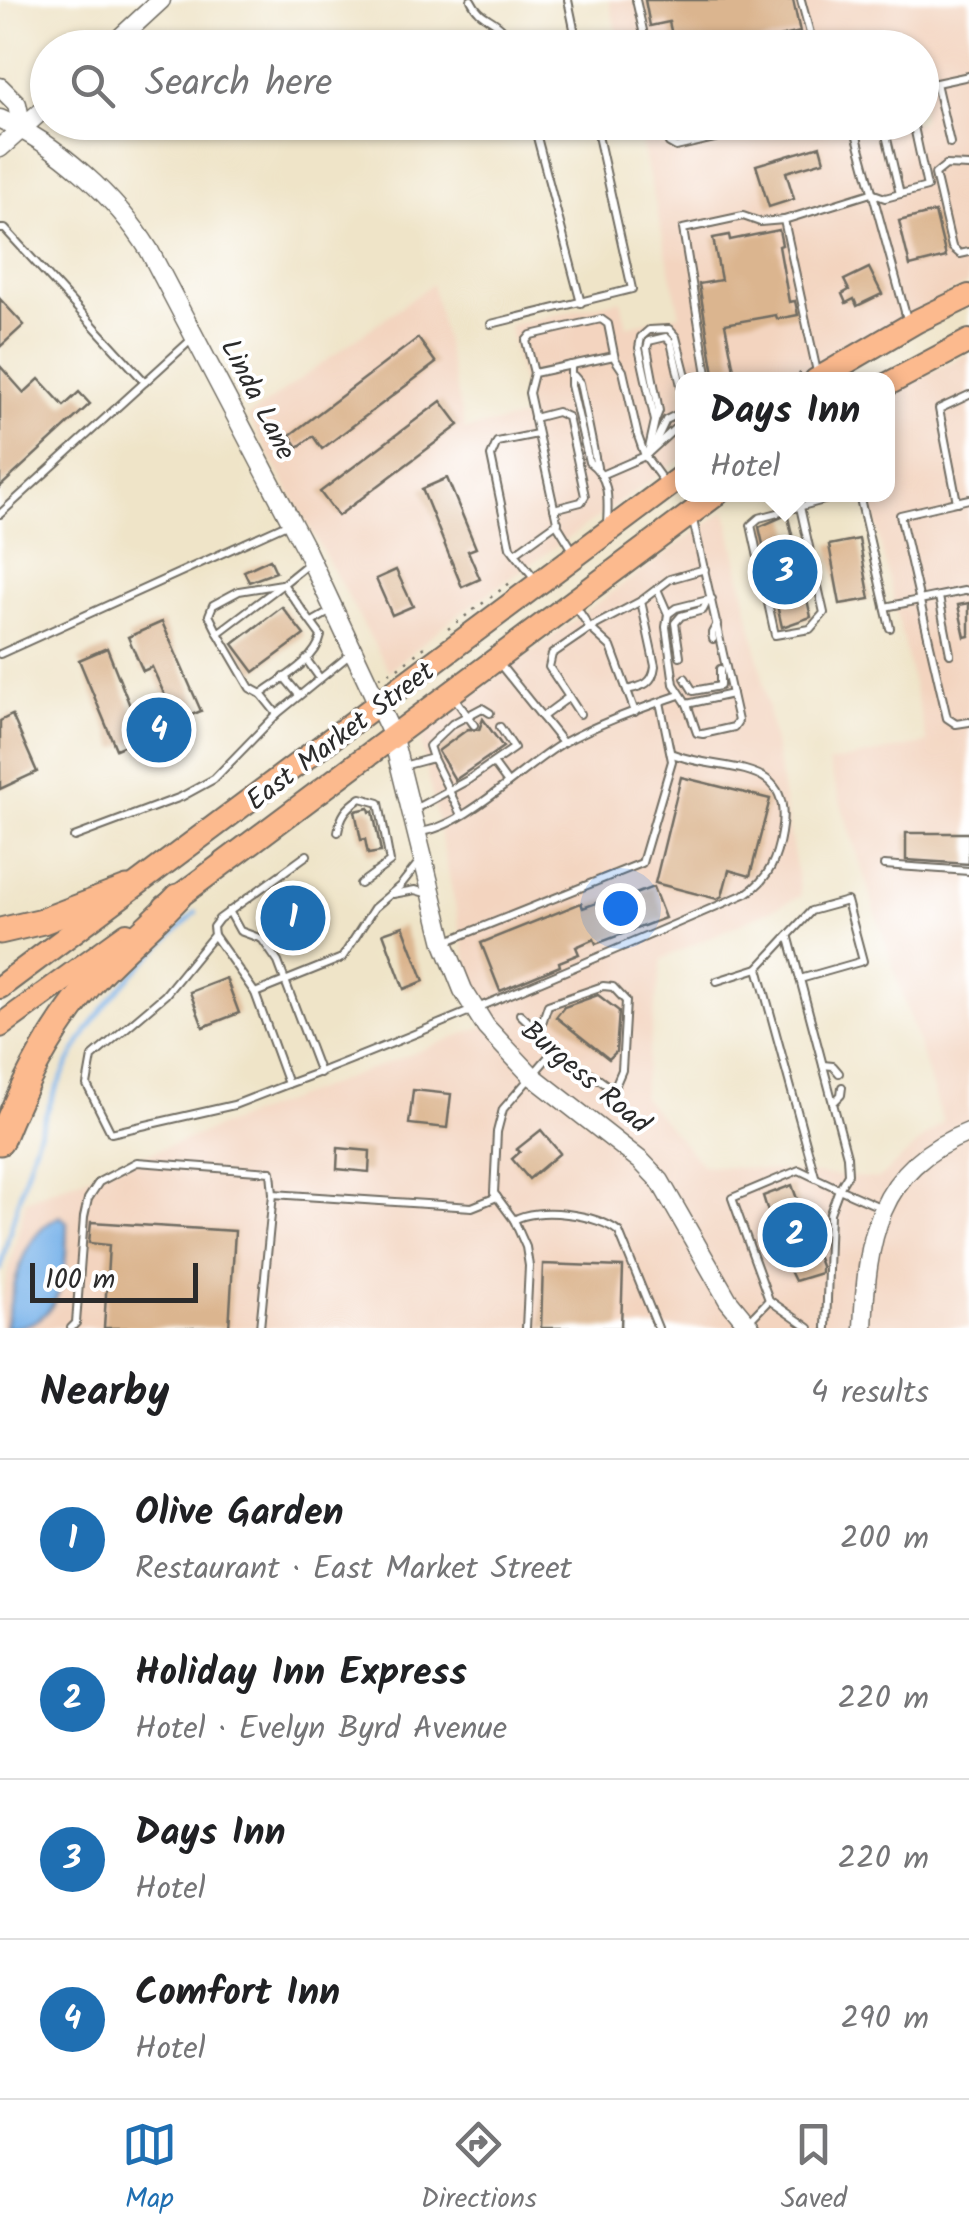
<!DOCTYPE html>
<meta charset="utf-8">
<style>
:root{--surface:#fff;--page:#f2f2f2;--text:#202124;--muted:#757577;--line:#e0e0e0;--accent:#1f6fb2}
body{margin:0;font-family:Kalam,sans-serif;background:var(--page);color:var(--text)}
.scale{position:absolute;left:30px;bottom:25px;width:168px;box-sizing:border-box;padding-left:10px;border:5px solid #2b2b2b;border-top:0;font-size:28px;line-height:35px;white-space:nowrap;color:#2b2b2b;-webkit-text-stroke:8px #fff;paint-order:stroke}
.you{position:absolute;left:620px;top:908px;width:35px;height:35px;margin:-25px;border:8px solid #fff;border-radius:50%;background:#1a73e8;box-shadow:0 0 0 15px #1a73e833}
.badge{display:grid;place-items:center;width:65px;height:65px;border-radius:50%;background:var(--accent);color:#fff;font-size:32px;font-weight:700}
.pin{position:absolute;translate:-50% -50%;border:5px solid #fff;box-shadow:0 2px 10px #0006}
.popup{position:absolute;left:675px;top:372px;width:220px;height:130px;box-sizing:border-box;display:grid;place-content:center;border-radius:20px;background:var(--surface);filter:drop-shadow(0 2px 8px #0005);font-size:32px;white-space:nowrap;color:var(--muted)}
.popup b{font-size:38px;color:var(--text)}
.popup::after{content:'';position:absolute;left:50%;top:100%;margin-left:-20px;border:20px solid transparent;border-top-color:var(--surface)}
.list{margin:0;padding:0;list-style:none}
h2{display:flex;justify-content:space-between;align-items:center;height:130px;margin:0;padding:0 40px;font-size:42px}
h2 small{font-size:32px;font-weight:400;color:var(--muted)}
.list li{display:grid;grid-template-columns:65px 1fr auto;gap:30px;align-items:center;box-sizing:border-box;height:160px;padding:0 40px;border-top:2px solid var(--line)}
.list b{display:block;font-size:38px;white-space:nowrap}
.list p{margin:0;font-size:32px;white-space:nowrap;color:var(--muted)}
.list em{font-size:32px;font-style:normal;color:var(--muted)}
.icon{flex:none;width:55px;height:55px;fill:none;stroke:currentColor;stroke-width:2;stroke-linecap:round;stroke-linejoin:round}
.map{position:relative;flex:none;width:969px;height:1328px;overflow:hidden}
.search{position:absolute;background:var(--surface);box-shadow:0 2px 8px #0004;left:30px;right:30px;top:30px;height:110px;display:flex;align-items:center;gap:25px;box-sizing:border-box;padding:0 35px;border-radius:55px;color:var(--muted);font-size:38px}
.sheet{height:770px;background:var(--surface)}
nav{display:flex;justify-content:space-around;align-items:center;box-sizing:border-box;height:140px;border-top:2px solid var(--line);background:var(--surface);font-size:28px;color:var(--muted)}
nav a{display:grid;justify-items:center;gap:5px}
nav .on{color:var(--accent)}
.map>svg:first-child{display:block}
</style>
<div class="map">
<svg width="969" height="1328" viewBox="0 0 969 1328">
<rect width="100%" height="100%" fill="#fff"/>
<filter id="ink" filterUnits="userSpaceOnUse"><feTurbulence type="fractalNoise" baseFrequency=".01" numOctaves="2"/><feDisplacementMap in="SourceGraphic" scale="20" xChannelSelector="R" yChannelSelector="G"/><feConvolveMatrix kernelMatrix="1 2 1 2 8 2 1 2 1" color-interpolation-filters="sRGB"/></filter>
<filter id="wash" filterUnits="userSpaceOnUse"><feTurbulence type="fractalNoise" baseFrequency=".0048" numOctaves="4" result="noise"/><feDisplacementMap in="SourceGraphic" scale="40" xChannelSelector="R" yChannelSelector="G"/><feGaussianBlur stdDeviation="2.25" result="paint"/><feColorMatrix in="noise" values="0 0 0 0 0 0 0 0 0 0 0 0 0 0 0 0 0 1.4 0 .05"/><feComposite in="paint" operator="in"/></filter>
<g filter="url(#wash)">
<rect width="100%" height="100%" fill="#efe4c8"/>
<!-- built -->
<g fill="#f3d4bf">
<polygon points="609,0 969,0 969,283 847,349 800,379 682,380 682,459 453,618 389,671 248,417 432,284 465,430 529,416 509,325 621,300 627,326 680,314 637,123 922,122 922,48 620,47"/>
<polygon points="969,353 969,1328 0,1328 0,1305 26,1200 498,1021 473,980 465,953 421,742 422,734 427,727 726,510 761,669 801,896 662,959 642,1096 702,1165 878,1179 943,1122 828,763 927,743 869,495 888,494 888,394"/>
</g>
<!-- water -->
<path fill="#79b3ea" stroke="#526f8a" stroke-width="2.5" d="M60,1216L67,1222C66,1267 67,1328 5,1328C14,1287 19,1236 60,1216Z"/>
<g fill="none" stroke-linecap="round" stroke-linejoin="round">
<!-- stream -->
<path stroke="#79b3ea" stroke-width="4" d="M0,1269C23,1182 43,1093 96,1018C124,979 162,946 196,912"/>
</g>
<g id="blocks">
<!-- building -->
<g fill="#dbb58f">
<polygon points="645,0 793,0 800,32 733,48 675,48 669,22 650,26"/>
<polygon points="820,146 824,161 786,172 794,199 769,207 756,165"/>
<polygon points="935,212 946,257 910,266 899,221"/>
<polygon points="779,230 782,245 779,246 789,302 795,301 798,315 777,319 776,315 725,324 736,380 715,380 699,284 721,280 713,238 729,235 730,240"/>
<polygon points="869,268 882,294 857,306 854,299 846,303 842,294 849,290 844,280"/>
<polygon points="0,299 24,325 0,347"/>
<polygon points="418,338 436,363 322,449 313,436 298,447 290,435"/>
<polygon points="0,366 24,393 39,379 64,406 79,392 90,404 0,487"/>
<polygon points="441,401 459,425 338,516 320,492"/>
<polygon points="447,478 476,548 468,551 480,579 462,587 422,489"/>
<polygon points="784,516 788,517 811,617 782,627 759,527"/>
<polygon points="859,539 870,599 840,604 829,545"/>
<polygon points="270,559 276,572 249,582 244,571"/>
<polygon points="396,570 413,606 392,615 376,579"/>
<polygon points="969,603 969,636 965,637 958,605"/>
<polygon points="282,607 304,635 254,672 233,644"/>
<polygon points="162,622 201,711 170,724 173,734 170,735 178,751 164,758 156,740 149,743 146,736 116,749 79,660 107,648 132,711 166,698 152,667 143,671 128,637"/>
<polygon points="12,715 37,772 0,789 0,721"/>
<polygon points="483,719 503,747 455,780 438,751 468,729 479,730"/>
<polygon points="681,777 770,799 750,876 729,870 722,896 717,899 655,883"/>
<polygon points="369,808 370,812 373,811 381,852 368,854 365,839 361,840 355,811"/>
<polygon points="906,833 969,833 969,864 906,860"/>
<polygon points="653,887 665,918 596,944 594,939 576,947 579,954 559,962 560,966 500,991 481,943 581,903 583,908 618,895 620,900"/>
<polygon points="297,890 306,899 309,896 316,906 313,912 323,925 290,949 263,911"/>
<polygon points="403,926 424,981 404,989 383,933"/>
<polygon points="226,978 239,1013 203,1027 190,992"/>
<polygon points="598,995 619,1011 616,1052 609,1059 556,1017 564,1007"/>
<polygon points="413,1090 451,1094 447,1128 409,1124"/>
<polygon points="541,1130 560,1153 529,1179 512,1159 520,1152 517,1149"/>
<polygon points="338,1148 370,1151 369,1172 337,1169"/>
<polygon points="792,1185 805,1221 809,1220 816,1239 812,1242 821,1266 821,1273 795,1281 780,1250 763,1196"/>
<polygon points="91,1222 235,1231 229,1328 104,1328 109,1245 89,1243"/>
<polygon points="543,1264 623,1267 621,1328 541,1328"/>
</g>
</g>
</g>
<g filter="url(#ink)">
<use href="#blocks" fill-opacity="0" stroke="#706c62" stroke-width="2.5"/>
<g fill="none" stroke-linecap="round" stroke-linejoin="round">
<!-- service casing -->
<g stroke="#706c62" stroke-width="10">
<g id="service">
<path d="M471,0C483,25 499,13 513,48"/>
<polyline points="568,0 578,48"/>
<polyline points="636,0 647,48"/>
<polyline points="801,0 814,48"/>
<polyline points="936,83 950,143"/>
<polyline points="922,86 969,76"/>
<polyline points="533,122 581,303"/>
<polyline points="664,122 669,143 676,147 784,122"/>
<polyline points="853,122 907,319"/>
<polyline points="883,122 900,194"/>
<polyline points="969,166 946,165 935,174 952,247 960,254 969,252"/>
<polyline points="784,220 817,372"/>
<polyline points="0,229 5,229 145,382"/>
<polyline points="491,324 632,289 595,122"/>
<path d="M571,365V385L589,462C611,478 608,501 607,525"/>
<polyline points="534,373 526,341 531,335 601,319 608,324 615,359 623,371 638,436 645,456 664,482"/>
<polyline points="574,376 580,383 597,467"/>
<polyline points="708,380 683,229 743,216 760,222 784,220 871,193 885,198 927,187 913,122"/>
<polyline points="534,418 557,412 568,417 585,496 581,502 554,509"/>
<polyline points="655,421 659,411 647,348 649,341 666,337 671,342 682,390"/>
<polyline points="655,443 666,420 682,412"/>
<polyline points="648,453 655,421 639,348 641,337 649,330 669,329 676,337 687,380"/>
<polyline points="601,475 645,456 682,422"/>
<polyline points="859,494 890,628"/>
<polyline points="969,499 900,515 947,718 956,724 969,722"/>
<polyline points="957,502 939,409 969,395"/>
<polyline points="787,510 846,494"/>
<polyline points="778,513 759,518 751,525 775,635 810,629 824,613 800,507"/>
<polyline points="0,514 191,340"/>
<polyline points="693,520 738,721 734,727 703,734 697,733 687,704 674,684 666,627 668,614 676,608 712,599"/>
<polyline points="574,552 558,526 529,393 534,373 614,356"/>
<polyline points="515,553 558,522"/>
<polyline points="535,579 510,547 491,456 497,442 537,434"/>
<polyline points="657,589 668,614"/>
<polyline points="939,597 950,654"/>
<polyline points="885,607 969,590"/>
<polyline points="312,622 333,610"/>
<polyline points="218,633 209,615 213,605 239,591 282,584"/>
<polyline points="713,639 712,633 717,624"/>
<polyline points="0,654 289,523"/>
<polyline points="680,656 675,623 681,616 703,610 707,602"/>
<polyline points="306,659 319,677"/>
<polyline points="498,662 563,743"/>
<polyline points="284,677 299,695"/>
<polyline points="685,678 693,691 720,686 720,669"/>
<path d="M627,690C643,686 653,684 655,666L641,601"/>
<polyline points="261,694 250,688 218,633 283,584"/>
<polyline points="454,697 474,725"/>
<polyline points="569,697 549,667 552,654 590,628 575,605"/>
<polyline points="687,704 732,694"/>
<polyline points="635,712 611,647 590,628 641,601 670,579 705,569"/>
<path d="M277,714L261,694C281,679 316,661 321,636L283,584L309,563"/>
<polyline points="542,717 569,697 580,714"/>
<polyline points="433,758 461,815"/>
<polyline points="493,763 507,782"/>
<polyline points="403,766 433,758 429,746 452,724 482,708 490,713"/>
<polyline points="413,810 468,780 514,748 500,727"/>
<path d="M338,832C341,815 346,808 361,798L379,803L390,862L360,884"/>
<path d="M418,832C463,829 522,767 563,743C599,723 640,709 679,695"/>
<polyline points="74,837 181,797 214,779 277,714 353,652"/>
<polyline points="884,865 969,871"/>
<polyline points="393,894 415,890 429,894"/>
<polyline points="229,911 240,931 262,939 278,962 320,1073"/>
<path d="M214,935L255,993L288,1084L315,1074C460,1017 604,955 747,893C769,879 777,858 781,833C795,755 723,774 673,754"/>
<polyline points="789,938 800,979"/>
<polyline points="445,942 642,863 672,761 660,702"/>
<polyline points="758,968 815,1176"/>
<polyline points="717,981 758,968 811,911 847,901 863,961 800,979 847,1156 848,1174 839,1189 799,1170 732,1198 769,1300 809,1328"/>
<polyline points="255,993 342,958 374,908 400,886 419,862"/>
<polyline points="520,1014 538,1031"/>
<polyline points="823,1065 833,1066 839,1073"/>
<polyline points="288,1084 234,1105 111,1133 87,1085 92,1057 165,995 214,935 213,927 219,919 307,855"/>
<polyline points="833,1103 841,1095 842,1087"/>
<path d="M514,1220C536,1206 599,1214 619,1232L658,1328"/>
<polyline points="749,1321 769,1300"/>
<polyline points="71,1328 76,1323 84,1217 88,1199 99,1182 137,1162 271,1172 273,1194"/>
<polyline points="260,1328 273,1194 472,1207 497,1197"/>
<polyline points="526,1328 529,1266 526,1247 514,1220 494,1193 497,1132 503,1109 556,1048 608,1086 616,1084 622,1070 626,1001 613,987 603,986 548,1005 539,1032 556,1048"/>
<polyline points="826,1328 830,1213 839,1189 882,1208"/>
</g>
</g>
<!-- tertiary casing -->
<g stroke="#706c62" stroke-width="21">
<g id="tertiary">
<polyline points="109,48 161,0"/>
<polyline points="0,87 17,104 22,128"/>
<path d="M0,119C56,143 117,198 149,250L306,550L392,734L444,943L463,990L486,1027L531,1075L641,1161L660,1181L728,1300L751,1328"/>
<polyline points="0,148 48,105"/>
<path d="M863,1328C867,1241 876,1168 969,1132"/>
</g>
</g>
<!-- trunk casing -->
<g stroke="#706c62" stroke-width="26">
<g id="trunk">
<polyline points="816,380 917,321 969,296"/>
<polyline points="888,384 969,341"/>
<polyline points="165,907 717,494"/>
<polyline points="0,987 682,476"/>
<polyline points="0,1026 127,934"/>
</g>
</g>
<!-- motorway casing -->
<g stroke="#706c62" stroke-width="29">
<g id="motorway">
<polyline points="0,931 43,921 127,889"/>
<path d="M0,1142C24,1081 55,1022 99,974C124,947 153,924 178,897"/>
</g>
</g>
<!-- path -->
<g stroke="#706c62" stroke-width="2.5" stroke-dasharray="2.5 8" stroke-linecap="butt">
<polyline points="790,380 802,372"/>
<polyline points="448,629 514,580"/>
<polyline points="379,677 394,671 430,643"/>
</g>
<!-- service -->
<use href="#service" stroke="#fff" stroke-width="6"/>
<!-- tertiary -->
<use href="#tertiary" stroke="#fff" stroke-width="18"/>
<!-- trunk -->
<use href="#trunk" stroke="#fcba8e" stroke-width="22"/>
<!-- motorway -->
<use href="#motorway" stroke="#fcba8e" stroke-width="25"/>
</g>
</g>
<g text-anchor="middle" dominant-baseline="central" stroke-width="8" stroke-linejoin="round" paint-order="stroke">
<!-- street labels -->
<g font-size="28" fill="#2b2b2b" stroke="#fff">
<text transform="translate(257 400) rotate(63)">Linda Lane</text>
<text transform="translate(341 737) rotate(-37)">East Market Street</text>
<text transform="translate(585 1078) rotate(40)">Burgess Road</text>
</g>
</g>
</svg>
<div class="scale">100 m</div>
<div class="you"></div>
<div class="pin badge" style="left:293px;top:918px">1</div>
<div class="pin badge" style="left:795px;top:1235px">2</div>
<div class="pin badge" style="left:785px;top:572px">3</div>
<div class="popup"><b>Days Inn</b>Hotel</div>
<div class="pin badge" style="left:159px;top:730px">4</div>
<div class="search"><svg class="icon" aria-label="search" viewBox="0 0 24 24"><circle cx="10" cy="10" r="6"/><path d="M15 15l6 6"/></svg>Search here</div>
</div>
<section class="sheet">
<h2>Nearby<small>4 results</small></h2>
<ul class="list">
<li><span class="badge">1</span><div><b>Olive Garden</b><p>Restaurant · East Market Street</p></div><em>200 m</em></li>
<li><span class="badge">2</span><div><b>Holiday Inn Express</b><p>Hotel · Evelyn Byrd Avenue</p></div><em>220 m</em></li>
<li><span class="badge">3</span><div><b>Days Inn</b><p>Hotel</p></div><em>220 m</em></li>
<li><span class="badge">4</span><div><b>Comfort Inn</b><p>Hotel</p></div><em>290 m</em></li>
</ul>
</section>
<nav>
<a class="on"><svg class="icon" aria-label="map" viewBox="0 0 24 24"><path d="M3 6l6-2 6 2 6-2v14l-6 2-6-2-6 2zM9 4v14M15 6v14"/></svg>Map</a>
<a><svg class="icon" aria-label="directions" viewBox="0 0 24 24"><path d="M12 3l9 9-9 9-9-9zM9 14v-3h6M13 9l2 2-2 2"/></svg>Directions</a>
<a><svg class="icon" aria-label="saved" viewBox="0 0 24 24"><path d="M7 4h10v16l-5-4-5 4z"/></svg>Saved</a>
</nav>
